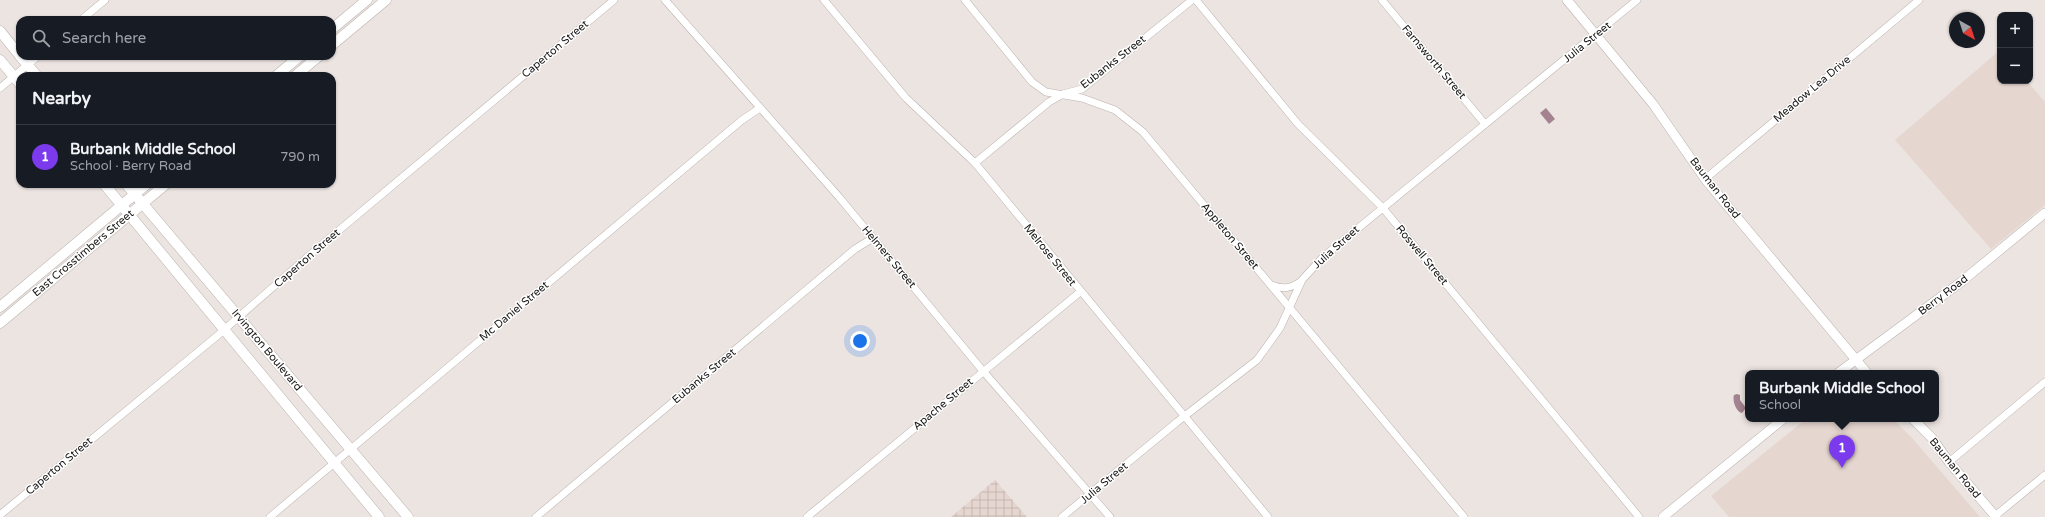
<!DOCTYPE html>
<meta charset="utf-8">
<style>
:root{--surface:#171b24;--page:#20242c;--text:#f1f3f6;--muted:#9ea1a6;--line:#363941;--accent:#7c3aed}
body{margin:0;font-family:"Varela Round",sans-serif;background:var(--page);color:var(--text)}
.controls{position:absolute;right:12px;top:12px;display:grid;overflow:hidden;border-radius:8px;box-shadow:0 1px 3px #0004}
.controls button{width:36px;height:36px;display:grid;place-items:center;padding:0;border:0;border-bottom:1px solid var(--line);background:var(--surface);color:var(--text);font:20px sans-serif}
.compass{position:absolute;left:1949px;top:12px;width:36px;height:36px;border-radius:50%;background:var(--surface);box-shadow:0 1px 3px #0004;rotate:141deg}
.you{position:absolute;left:860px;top:341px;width:14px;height:14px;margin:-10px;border:3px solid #fff;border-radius:50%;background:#1a73e8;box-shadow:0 0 0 6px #1a73e833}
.badge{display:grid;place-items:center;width:26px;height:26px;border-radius:50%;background:var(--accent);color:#fff;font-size:13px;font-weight:700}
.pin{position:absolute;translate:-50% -33px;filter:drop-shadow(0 1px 2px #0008)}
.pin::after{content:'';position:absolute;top:21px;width:14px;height:12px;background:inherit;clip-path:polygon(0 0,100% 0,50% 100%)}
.popup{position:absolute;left:1745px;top:370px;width:194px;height:52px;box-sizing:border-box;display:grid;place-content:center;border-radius:8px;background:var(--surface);filter:drop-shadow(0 1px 3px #0005);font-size:13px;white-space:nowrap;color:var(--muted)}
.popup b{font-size:15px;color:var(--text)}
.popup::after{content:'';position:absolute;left:50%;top:100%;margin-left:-8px;border:8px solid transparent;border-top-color:var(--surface)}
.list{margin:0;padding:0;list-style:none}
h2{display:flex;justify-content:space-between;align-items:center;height:52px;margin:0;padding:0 16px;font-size:17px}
h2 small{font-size:13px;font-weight:400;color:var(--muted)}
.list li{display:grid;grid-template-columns:26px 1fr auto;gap:12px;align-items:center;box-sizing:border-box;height:64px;padding:0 16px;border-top:1px solid var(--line)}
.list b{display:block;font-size:15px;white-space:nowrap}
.list p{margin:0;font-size:13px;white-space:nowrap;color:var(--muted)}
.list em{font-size:13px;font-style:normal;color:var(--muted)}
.icon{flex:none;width:22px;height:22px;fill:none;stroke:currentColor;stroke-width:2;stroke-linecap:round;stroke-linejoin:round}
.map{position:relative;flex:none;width:2045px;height:517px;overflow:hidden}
.search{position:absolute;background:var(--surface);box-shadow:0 1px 3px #0004;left:16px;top:16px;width:320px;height:44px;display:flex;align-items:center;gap:10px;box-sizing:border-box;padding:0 14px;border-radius:12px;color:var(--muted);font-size:15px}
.panel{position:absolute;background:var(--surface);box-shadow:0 1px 3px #0004;left:16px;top:72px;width:320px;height:116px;border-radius:12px}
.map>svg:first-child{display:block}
</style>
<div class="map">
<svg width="2045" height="517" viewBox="0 0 2045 517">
<defs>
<pattern id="industrial-grid" width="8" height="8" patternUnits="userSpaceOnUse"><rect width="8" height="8" fill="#e6d6d0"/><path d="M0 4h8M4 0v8" fill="none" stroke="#c5b7b2"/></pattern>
</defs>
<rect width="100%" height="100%" fill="#ece4e1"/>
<!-- built -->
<g fill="#e6d6d0">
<polygon points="2000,50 2000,81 2027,81 2045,102 2045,205 1991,249 1895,140"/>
<polygon points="1806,419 1893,419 1913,439 1980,517 1729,517 1711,496"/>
</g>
<!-- industrial -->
<polygon fill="url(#industrial-grid)" points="995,480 1027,517 951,517"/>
<!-- water -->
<g fill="#a4828f">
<polygon points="1546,108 1555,119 1549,124 1540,113"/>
<path d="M1737,394L1740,395V400L1746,408L1742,413C1736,412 1732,400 1734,395Z"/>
</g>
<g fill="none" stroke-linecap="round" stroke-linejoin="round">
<!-- minor casing -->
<g stroke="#bbb3b0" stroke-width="8">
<g id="minor">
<polyline points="665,0 839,197 983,371 1110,517"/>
<polyline points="824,0 906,98 975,163 1268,517"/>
<polyline points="965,0 1032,82 1046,92 1082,98 1115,110 1143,132 1464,517"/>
<polyline points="1196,0 1298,124 1382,207 1639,517"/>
<polyline points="1382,0 1485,124"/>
<polyline points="81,20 105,0"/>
<polyline points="0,88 38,56"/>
<polyline points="975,163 1049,102 1063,94 1082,89 1192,0"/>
<polyline points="1705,179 1919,0"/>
<path d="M1271,285C1283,289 1290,289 1300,282"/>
<polyline points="1949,462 2045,382"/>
<polyline points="0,515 217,336 319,247 614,0"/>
<polyline points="1995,516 2045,475"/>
<polyline points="270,517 742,120 760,108"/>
<polyline points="536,517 855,249 873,238"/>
<polyline points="807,517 1080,292"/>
<polyline points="1062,517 1177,422 1257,360 1280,328 1302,280 1323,257 1637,0"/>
</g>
</g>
<!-- tertiary casing -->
<g stroke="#bbb3b0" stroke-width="10">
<g id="tertiary">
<polyline points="1567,0 1653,104 1705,179 1867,373"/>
<polyline points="1838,373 1961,282 2045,213"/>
<polyline points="1913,419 1932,438 1949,462 1996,517"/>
<polyline points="1663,517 1783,419"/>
</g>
</g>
<!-- secondary casing -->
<g stroke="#bbb3b0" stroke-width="11">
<g id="secondary">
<polyline points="332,29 367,0"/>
<polyline points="0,31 20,56"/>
<polyline points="332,45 386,0"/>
<polyline points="20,56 37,76"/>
<polyline points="0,60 20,84"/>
<polyline points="276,76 300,56"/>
<polyline points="295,76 319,56"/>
<polyline points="104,184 379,517"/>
<polyline points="126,184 408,517"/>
<polyline points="0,307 147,184"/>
<polyline points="0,323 166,184"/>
</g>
</g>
<!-- minor -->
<use href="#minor" stroke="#fff" stroke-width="7"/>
<!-- tertiary -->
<use href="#tertiary" stroke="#fff" stroke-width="9"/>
<!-- secondary -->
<use href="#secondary" stroke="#fff" stroke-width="10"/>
</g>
<g text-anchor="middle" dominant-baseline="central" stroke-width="3" stroke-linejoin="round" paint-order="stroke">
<!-- street labels -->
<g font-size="11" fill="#181514" stroke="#fff">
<text transform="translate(1587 42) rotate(-39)">Julia Street</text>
<text transform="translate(555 49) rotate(-40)">Caperton Street</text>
<text transform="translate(1113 62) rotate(-38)">Eubanks Street</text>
<text transform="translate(1434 62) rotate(50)">Farnsworth Street</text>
<text transform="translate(1812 89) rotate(-40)">Meadow Lea Drive</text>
<text transform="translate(1715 188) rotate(52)">Bauman Road</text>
<text transform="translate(1230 236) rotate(50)">Appleton Street</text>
<text transform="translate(1336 247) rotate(-42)">Julia Street</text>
<text transform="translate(83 253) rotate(-40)">East Crosstimbers Street</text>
<text transform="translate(1050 255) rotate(51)">Melrose Street</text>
<text transform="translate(1422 255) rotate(50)">Roswell Street</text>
<text transform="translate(889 257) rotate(50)">Helmers Street</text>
<text transform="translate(307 258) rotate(-41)">Caperton Street</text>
<text transform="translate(1943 295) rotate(-37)">Berry Road</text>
<text transform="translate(514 311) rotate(-40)">Mc Daniel Street</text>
<text transform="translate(267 350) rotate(50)">Irvington Boulevard</text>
<text transform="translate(704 376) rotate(-40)">Eubanks Street</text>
<text transform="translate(943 404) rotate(-40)">Apache Street</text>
<text transform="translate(59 466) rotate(-40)">Caperton Street</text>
<text transform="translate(1955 468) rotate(51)">Bauman Road</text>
<text transform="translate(1104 483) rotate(-40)">Julia Street</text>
</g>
</g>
</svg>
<div class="controls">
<button>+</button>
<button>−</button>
</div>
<svg class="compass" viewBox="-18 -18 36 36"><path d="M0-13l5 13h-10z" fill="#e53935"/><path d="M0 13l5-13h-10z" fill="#9ea1a6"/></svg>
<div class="you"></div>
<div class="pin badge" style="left:1842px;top:468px">1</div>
<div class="popup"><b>Burbank Middle School</b>School</div>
<div class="search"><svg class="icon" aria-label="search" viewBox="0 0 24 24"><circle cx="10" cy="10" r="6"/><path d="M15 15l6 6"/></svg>Search here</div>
<section class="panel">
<h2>Nearby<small></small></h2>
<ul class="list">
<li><span class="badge">1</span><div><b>Burbank Middle School</b><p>School · Berry Road</p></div><em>790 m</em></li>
</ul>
</section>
</div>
